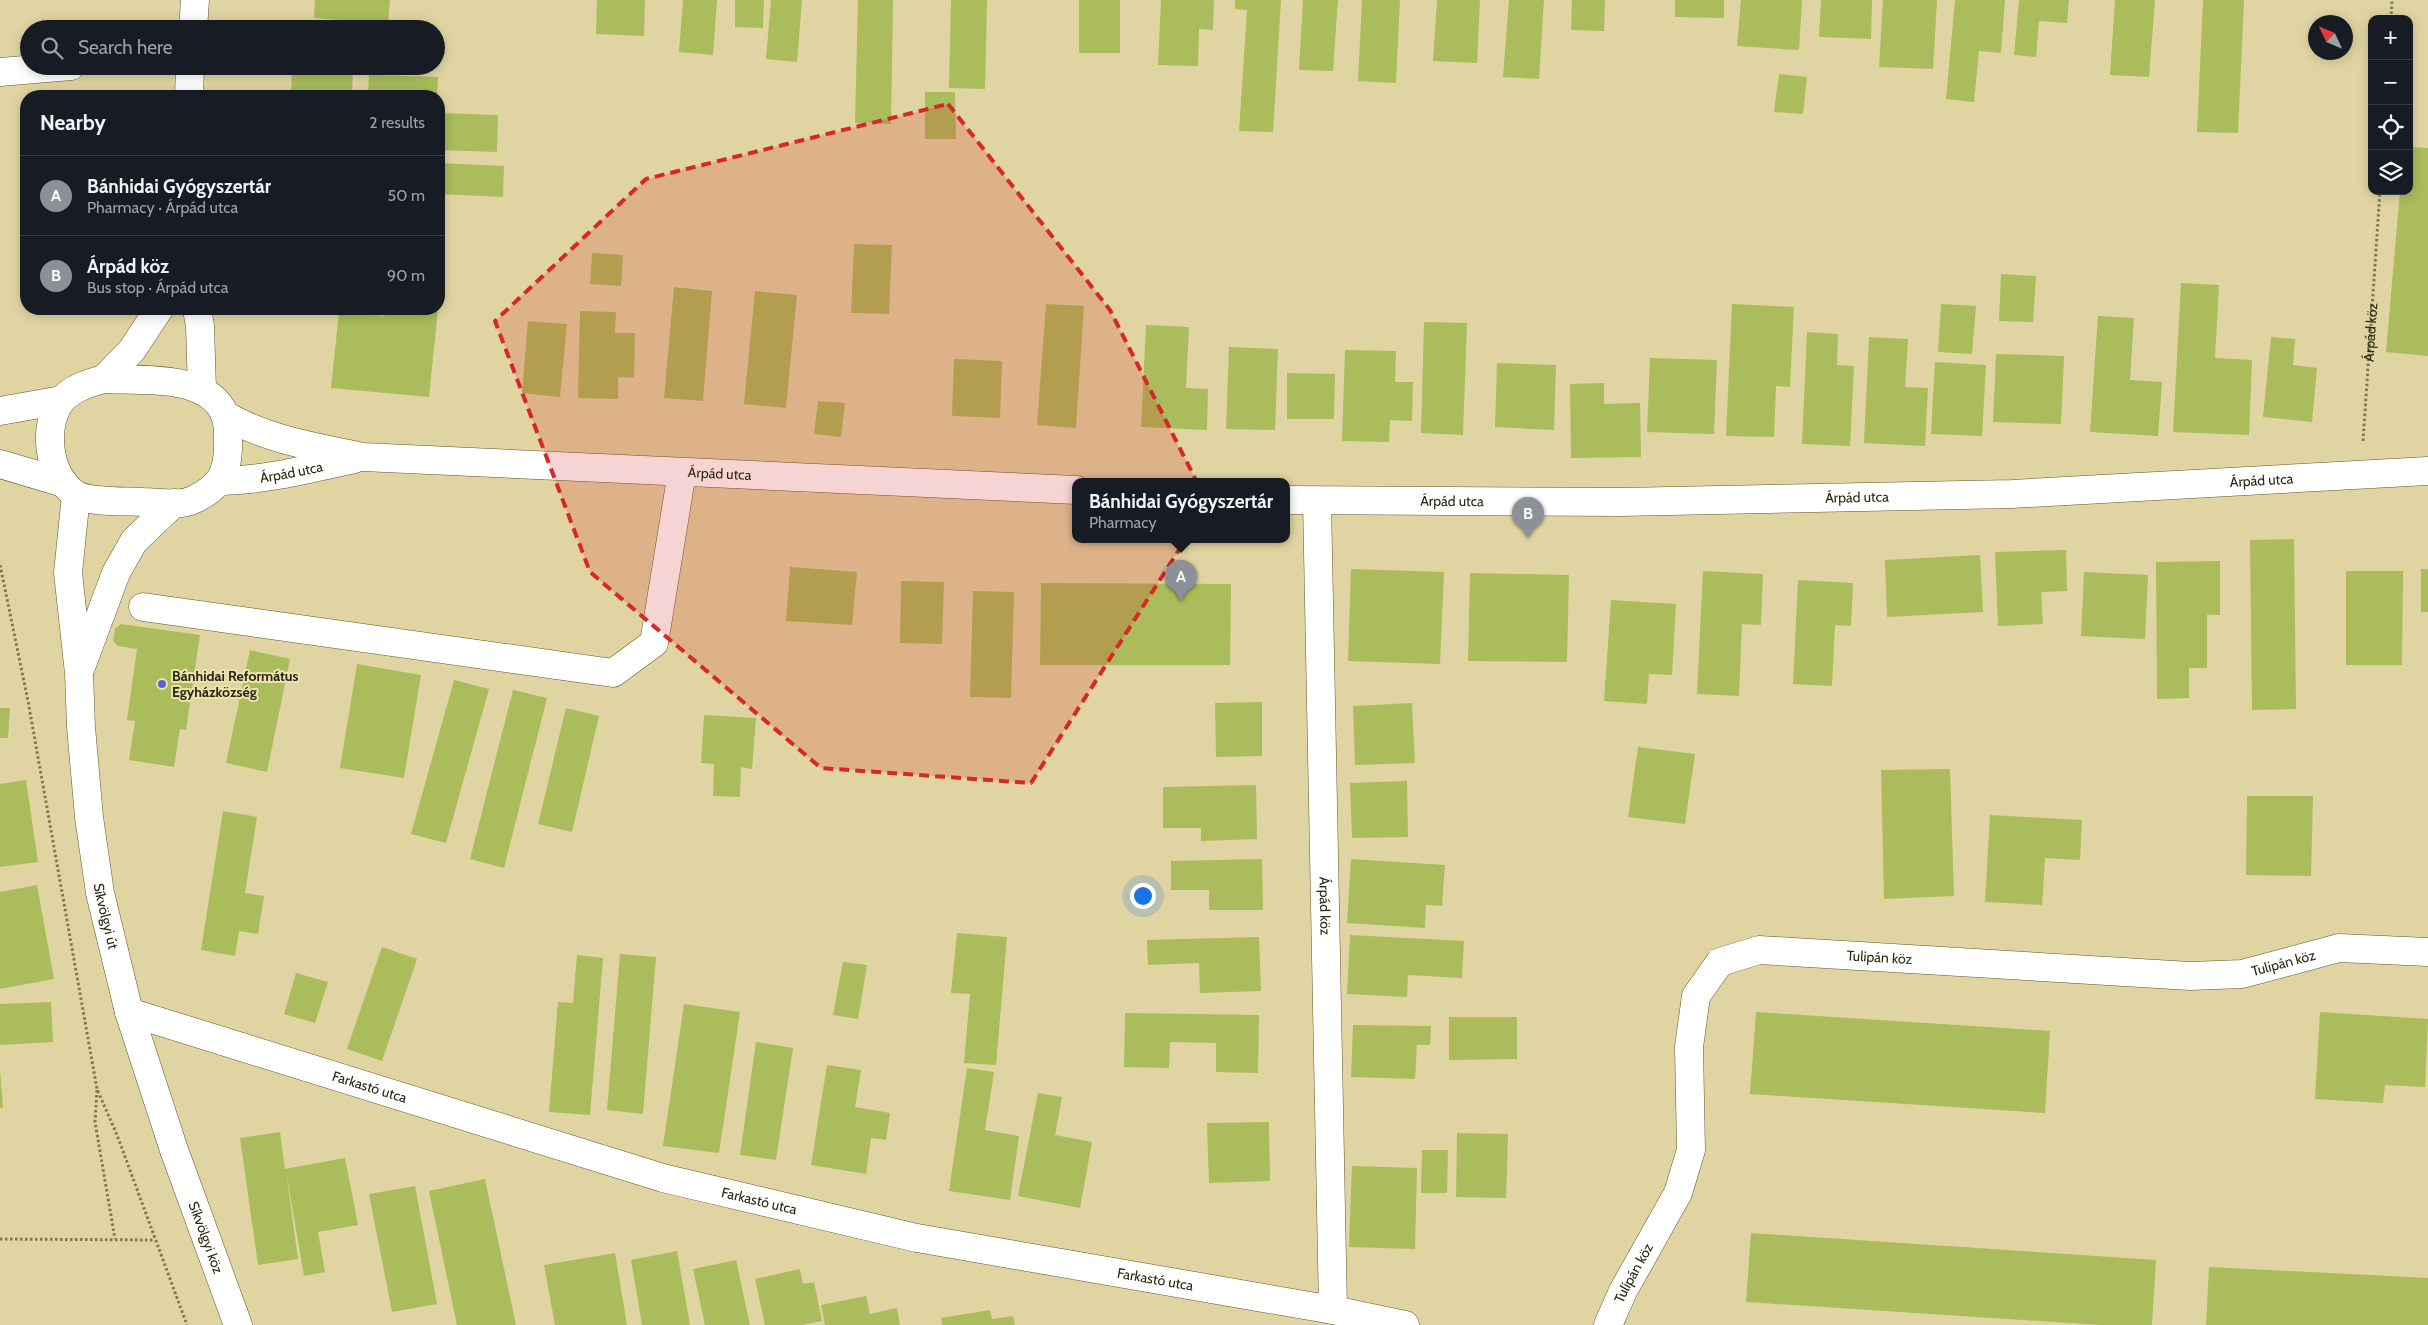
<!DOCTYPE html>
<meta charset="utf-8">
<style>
:root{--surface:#171b24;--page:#20242c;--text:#f1f3f6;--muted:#9ea1a6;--line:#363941;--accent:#8c9099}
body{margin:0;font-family:Cabin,sans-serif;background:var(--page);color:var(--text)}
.controls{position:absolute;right:15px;top:15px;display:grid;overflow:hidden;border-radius:10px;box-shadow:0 2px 12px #0003}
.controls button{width:45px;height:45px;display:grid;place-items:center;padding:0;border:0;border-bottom:1px solid var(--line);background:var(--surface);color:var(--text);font:25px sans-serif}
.compass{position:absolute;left:2308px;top:15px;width:45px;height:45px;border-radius:50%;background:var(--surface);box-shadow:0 2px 12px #0003;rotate:314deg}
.you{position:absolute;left:1142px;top:895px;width:18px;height:18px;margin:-12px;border:4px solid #fff;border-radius:50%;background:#1a73e8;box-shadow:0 0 0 8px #1a73e833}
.badge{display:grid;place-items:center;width:32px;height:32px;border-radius:50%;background:var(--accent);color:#fff;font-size:16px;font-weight:700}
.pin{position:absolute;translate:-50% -41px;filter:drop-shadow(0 1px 2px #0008)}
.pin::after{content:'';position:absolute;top:26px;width:18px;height:15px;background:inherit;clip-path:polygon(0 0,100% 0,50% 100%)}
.popup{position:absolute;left:1072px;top:478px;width:218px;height:65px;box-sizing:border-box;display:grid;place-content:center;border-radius:10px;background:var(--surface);filter:drop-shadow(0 1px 4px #0005);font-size:16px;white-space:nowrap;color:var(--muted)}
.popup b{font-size:19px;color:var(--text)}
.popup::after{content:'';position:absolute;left:50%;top:100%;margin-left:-10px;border:10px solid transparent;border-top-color:var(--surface)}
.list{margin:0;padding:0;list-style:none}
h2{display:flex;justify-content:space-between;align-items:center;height:65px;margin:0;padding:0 20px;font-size:21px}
h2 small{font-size:16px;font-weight:400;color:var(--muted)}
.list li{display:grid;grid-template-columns:32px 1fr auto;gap:15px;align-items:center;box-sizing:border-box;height:80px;padding:0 20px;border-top:1px solid var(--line)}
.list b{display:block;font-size:19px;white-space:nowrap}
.list p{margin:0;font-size:16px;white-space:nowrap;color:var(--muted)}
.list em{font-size:16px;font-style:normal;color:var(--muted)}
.icon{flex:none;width:28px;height:28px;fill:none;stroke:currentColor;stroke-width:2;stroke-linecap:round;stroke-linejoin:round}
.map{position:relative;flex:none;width:2428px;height:1325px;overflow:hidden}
.search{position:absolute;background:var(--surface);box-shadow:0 2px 12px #0003;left:20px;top:20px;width:425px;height:55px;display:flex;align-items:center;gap:12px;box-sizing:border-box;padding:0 18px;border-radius:28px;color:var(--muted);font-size:19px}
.panel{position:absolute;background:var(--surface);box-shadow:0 2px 12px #0003;left:20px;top:90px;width:425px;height:225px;border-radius:20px}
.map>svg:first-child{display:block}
</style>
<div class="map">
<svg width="2428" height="1325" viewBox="0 0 2428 1325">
<rect width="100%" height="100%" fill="#e0d5a2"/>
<!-- building -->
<g fill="#aabc5b">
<polygon points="315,0 390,0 388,24 314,18"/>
<polygon points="597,0 645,0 644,36 596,34"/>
<polygon points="683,0 717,0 713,55 679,52"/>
<polygon points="735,0 764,0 763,28 735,27"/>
<polygon points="771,0 802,0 797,62 766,59"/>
<polygon points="858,0 893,0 891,124 855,123"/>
<polygon points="951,0 987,0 985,89 949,88"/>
<rect x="1079" y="0" width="41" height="53"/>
<polygon points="1161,0 1214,0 1213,30 1199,29 1198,66 1158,65"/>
<polygon points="1235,0 1281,0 1273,132 1239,131 1247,10 1235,9"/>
<polygon points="1303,0 1338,0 1333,71 1299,70"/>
<polygon points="1362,0 1400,0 1396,83 1358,81"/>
<polygon points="1437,0 1480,0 1477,63 1433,61"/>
<polygon points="1509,0 1544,0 1539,79 1503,77"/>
<polygon points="1572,0 1605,0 1604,31 1571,30"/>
<polygon points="1675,0 1724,0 1724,18 1675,17"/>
<polygon points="1741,0 1802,0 1799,50 1737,46"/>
<polygon points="1821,0 1872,0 1871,39 1819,37"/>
<polygon points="1883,0 1937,0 1933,69 1879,67"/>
<polygon points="1955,0 2005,0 2001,53 1979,51 1974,102 1946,99"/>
<polygon points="2019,0 2069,0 2067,23 2039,21 2036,57 2014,55"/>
<polygon points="2115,0 2155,0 2149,77 2110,75"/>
<polygon points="2203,0 2244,0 2238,133 2197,132"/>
<polygon points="292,66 353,66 352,96 291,96"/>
<polygon points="1779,74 1807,77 1803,114 1774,112"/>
<polygon points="369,75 438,77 437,96 368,96"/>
<polygon points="925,92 955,92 956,139 925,139"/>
<polygon points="439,113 498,115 497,152 439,150"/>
<polygon points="2409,147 2428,148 2428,356 2386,352 2400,191 2409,191"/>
<polygon points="439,163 504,166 503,197 439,194"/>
<polygon points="854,244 892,245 889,314 851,313"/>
<polygon points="592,253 623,255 621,286 590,284"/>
<polygon points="2001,274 2036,276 2033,322 1999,321"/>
<polygon points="2181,283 2219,285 2215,358 2252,360 2249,435 2173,432"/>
<polygon points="674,287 712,291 703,401 664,398"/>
<polygon points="755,291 797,295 786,408 744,404"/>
<polygon points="1046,304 1084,306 1076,428 1037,425"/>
<polygon points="1732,304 1794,307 1790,387 1776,386 1774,437 1726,436"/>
<polygon points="1941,304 1976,306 1972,354 1938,352"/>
<polygon points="385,309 438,309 429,397 331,388 339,312 384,316"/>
<polygon points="580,311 616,312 615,333 635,333 634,378 618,377 618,399 578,398"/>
<polygon points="2098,316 2134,318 2130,380 2162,382 2158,436 2090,432"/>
<polygon points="528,321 567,324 560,397 522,393"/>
<polygon points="1424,322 1467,323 1463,435 1421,433"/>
<polygon points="1146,325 1189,327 1186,388 1208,389 1207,430 1141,427"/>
<polygon points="1807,332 1838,334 1837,365 1854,366 1850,446 1802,444"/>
<polygon points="1869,337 1908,339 1905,387 1928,388 1925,446 1864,443"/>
<polygon points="2271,337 2295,339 2293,365 2317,368 2312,422 2263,417"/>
<polygon points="1229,347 1278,349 1275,430 1226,429"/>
<polygon points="1345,350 1396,351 1395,382 1413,382 1412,421 1390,420 1389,442 1342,441"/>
<polygon points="1996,354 2064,356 2061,424 1993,422"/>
<polygon points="1650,358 1717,360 1714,434 1647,432"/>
<polygon points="954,359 1002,361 1000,418 952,416"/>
<polygon points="1935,362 1986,365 1982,436 1931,434"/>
<polygon points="1497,363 1556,365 1554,430 1495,427"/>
<polygon points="1287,373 1335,374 1334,419 1287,419"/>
<polygon points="1604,383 1604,404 1640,403 1641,457 1571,458 1570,384"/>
<polygon points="818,401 845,403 841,437 814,434"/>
<polygon points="2294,539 2296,709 2252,710 2250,540"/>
<polygon points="2066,550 2067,591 2041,592 2043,624 1998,626 1995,552"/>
<polygon points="1980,555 1983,612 1887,617 1885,560"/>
<polygon points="2220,561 2220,615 2207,615 2207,668 2189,668 2189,698 2157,699 2156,562"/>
<polygon points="790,567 857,572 852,625 786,621"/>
<polygon points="1351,569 1444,572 1440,664 1348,661"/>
<rect x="2421" y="569" width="7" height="43"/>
<polygon points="1703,571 1763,574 1761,625 1742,624 1739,696 1697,694"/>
<polygon points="2346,571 2403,571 2402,665 2346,665"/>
<polygon points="2084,572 2148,575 2145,639 2081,636"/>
<polygon points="1470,573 1569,575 1567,662 1468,661"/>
<polygon points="1798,580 1853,583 1851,626 1835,625 1832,686 1793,684"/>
<polygon points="901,581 944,582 942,644 900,643"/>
<polygon points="1041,583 1231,584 1230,665 1040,665"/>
<polygon points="973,591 1014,592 1011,698 970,697"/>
<polygon points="1611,600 1676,604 1672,675 1649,674 1647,704 1604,701"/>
<polygon points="121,624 200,635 186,730 180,729 174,767 129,760 135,721 127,720 137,649 118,646 113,641 115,629"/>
<polygon points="250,650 290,659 267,772 226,763"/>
<polygon points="357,664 421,675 404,778 340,768"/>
<polygon points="454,680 489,689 446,843 411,834"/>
<polygon points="513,690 547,698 504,868 470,859"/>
<polygon points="1262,702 1262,756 1216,757 1215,703"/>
<polygon points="1412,703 1415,763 1355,765 1353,706"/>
<polygon points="0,708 10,708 8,738 0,738"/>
<polygon points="566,708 599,716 572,832 538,824"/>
<polygon points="704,715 756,718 752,769 741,767 740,797 713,796 714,764 701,763"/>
<polygon points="1638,747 1695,754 1685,824 1628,817"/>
<polygon points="1950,769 1954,896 1884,899 1881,770"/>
<polygon points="26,780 38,862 0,867 0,784"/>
<polygon points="1407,781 1408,837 1352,838 1350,783"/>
<polygon points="1256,785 1257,839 1201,841 1201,828 1163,828 1163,787"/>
<polygon points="2247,796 2313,796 2311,876 2246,875"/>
<polygon points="223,811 257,817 245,893 264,896 258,934 239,931 235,956 201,950"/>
<polygon points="1990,815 2082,820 2080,860 2045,858 2042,905 1985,902"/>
<polygon points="1262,859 1263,910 1209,910 1209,890 1171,890 1171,861"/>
<polygon points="1351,859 1445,865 1442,906 1426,905 1425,928 1347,923"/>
<polygon points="37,885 54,979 0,989 0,892"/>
<polygon points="957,933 1007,937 996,1065 964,1063 970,994 951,993"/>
<polygon points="1350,935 1464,941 1462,978 1408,975 1407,997 1347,994"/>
<polygon points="1259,937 1261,991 1200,993 1199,963 1148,965 1147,940"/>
<polygon points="382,947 417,959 382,1061 347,1049"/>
<polygon points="620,954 656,957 643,1114 607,1110"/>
<polygon points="577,955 603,958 590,1115 549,1112 558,1002 573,1003"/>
<polygon points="843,962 867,965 858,1019 833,1015"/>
<polygon points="296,973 328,982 315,1023 284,1014"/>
<polygon points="51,1002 53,1042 0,1045 0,1004"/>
<polygon points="684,1004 740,1012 719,1153 663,1146"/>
<polygon points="1756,1012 2050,1031 2045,1113 1750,1094"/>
<polygon points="2320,1012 2428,1019 2425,1087 2385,1085 2383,1103 2315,1099"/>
<polygon points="1125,1013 1259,1015 1258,1073 1216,1072 1216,1043 1170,1042 1169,1068 1124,1067"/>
<polygon points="1449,1017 1517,1017 1517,1059 1449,1060"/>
<polygon points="1353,1025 1431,1026 1430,1045 1417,1045 1415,1079 1351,1077"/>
<polygon points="756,1042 793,1048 776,1160 740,1155"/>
<polygon points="827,1065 861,1070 855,1107 890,1113 886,1140 871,1138 866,1174 811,1165"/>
<polygon points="967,1068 994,1072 985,1130 1019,1136 1010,1200 949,1191"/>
<polygon points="0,1069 3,1108 0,1108"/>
<polygon points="1038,1093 1062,1097 1055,1135 1092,1142 1080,1208 1018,1196"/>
<polygon points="1269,1122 1270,1181 1209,1183 1207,1123"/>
<polygon points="280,1132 285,1169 345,1158 358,1225 318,1232 325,1272 304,1276 286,1171 298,1259 258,1265 240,1138"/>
<polygon points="1457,1133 1508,1134 1506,1198 1456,1197"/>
<polygon points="1422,1150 1448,1150 1447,1193 1421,1193"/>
<polygon points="1352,1166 1417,1168 1415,1249 1349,1247"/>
<polygon points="485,1179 516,1325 457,1325 429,1191"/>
<polygon points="415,1186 437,1304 392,1312 369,1194"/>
<polygon points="1751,1233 2156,1260 2152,1325 2100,1325 1746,1302"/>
<polygon points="677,1251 690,1325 642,1325 631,1260"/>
<polygon points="615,1253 627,1325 555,1325 544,1265"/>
<polygon points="736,1260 750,1325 705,1325 693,1269"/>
<polygon points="2209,1267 2428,1278 2428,1325 2206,1325"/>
<polygon points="800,1269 803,1284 814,1282 822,1321 802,1325 765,1325 755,1279"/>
<polygon points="866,1296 870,1314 897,1308 900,1325 825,1325 821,1305"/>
<polygon points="990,1310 992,1319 1013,1316 1015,1325 942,1325 941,1318"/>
</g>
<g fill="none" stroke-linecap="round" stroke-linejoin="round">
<!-- minor casing -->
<g stroke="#615727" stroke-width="29">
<g id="minor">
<polyline points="193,29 195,0"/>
<polyline points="0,72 71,66"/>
<polyline points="189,96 190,66"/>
<polyline points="197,309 200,326 202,390"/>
<path d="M104,379C141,381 208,373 225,415C229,425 228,438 228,449C227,475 219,487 195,499C180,507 159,502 143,502C126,501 89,503 75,494C48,475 42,427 61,401C72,388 89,383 104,379Z"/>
<polyline points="104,379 132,350 159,309"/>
<polyline points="0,411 62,400"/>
<path id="s2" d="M225,415C267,440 316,447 363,457L1076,490"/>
<polyline points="0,464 64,483"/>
<path id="s3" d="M220,481C266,480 309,469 354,459"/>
<path id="s4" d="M76,495L68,573L79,673L81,727L89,817L100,893L129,1012L174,1150L238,1325"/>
<path id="s5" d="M1286,500L1620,502L2012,494L2428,471"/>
<path id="s6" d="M1317,501L1333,1310"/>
<polyline points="143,607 613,673 654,643 682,472"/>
<polyline points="81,667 116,573 134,541 174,503"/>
<path id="s7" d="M129,1012L663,1178L917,1238L1333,1310L1405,1325"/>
<path id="s8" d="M1608,1325L1623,1291L1678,1193L1691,1150L1689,1047L1696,996L1720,962L1759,950L2190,976L2242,974L2339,948L2428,952"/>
</g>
</g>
<!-- path -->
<g stroke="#7f7855" stroke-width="3" stroke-dasharray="2.5 2.5" stroke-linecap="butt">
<polyline points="2391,19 2392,0"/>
<path id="s1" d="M2363,441L2380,191"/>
<polyline points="0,565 28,701 97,1089 117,1135 187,1325"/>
<polyline points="97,1090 95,1122 115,1239"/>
<polyline points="0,1239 155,1240"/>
</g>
<!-- minor -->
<use href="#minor" stroke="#fff" stroke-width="28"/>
</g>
<!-- marked area -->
<path fill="#d62828" fill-opacity="0.2" stroke="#d62828" stroke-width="4" stroke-dasharray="10 6" stroke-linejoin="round" d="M948,104L1110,310L1208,504L1031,783L821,768L590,572L495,321L646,179Z"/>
<!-- markers -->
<circle fill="#5e60d8" stroke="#ede2af" stroke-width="2" cx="162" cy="684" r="5"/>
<g text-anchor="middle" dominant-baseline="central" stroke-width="4" stroke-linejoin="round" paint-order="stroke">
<!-- street labels -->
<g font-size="14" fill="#2a2612" stroke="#ede2af">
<text stroke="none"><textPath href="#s1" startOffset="109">Árpád köz</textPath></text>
<text stroke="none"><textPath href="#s3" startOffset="72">Árpád utca</textPath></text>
<text stroke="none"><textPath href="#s2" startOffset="502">Árpád utca</textPath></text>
<text stroke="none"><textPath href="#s5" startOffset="976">Árpád utca</textPath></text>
<text stroke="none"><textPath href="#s5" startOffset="571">Árpád utca</textPath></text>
<text stroke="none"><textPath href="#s5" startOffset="166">Árpád utca</textPath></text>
<text stroke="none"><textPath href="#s6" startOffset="405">Árpád köz</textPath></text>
<text stroke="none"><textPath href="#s4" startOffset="424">Síkvölgyi út</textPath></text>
<text stroke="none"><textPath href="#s8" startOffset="552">Tulipán köz</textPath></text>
<text stroke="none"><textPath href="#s8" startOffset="958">Tulipán köz</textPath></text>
<text stroke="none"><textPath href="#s7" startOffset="252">Farkastó utca</textPath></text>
<text stroke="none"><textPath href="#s7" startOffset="658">Farkastó utca</textPath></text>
<text stroke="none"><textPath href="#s4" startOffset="761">Síkvölgyi köz</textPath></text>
<text stroke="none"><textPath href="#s8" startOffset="58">Tulipán köz</textPath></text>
<text stroke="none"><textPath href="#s7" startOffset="1062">Farkastó utca</textPath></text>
</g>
<!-- poi labels -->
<g font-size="14" font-weight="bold" fill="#2a2612" stroke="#ede2af" text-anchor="start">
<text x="172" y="676">Bánhidai Református<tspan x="172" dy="16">Egyházközség</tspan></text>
</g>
</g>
</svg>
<div class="controls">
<button>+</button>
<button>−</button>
<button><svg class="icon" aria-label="locate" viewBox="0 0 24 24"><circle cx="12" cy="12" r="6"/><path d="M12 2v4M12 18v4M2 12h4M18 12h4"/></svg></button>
<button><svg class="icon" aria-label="layers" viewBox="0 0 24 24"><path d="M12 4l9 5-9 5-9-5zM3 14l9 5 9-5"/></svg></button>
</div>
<svg class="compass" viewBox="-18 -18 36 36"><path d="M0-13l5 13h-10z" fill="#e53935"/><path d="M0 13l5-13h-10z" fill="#9ea1a6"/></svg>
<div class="you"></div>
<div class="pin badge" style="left:1181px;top:601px">A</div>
<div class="popup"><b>Bánhidai Gyógyszertár</b>Pharmacy</div>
<div class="pin badge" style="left:1528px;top:538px">B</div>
<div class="search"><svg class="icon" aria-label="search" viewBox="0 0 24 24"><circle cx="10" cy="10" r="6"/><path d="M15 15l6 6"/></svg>Search here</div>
<section class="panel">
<h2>Nearby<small>2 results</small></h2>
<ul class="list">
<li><span class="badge">A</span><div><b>Bánhidai Gyógyszertár</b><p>Pharmacy · Árpád utca</p></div><em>50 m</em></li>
<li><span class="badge">B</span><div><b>Árpád köz</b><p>Bus stop · Árpád utca</p></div><em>90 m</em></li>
</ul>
</section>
</div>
